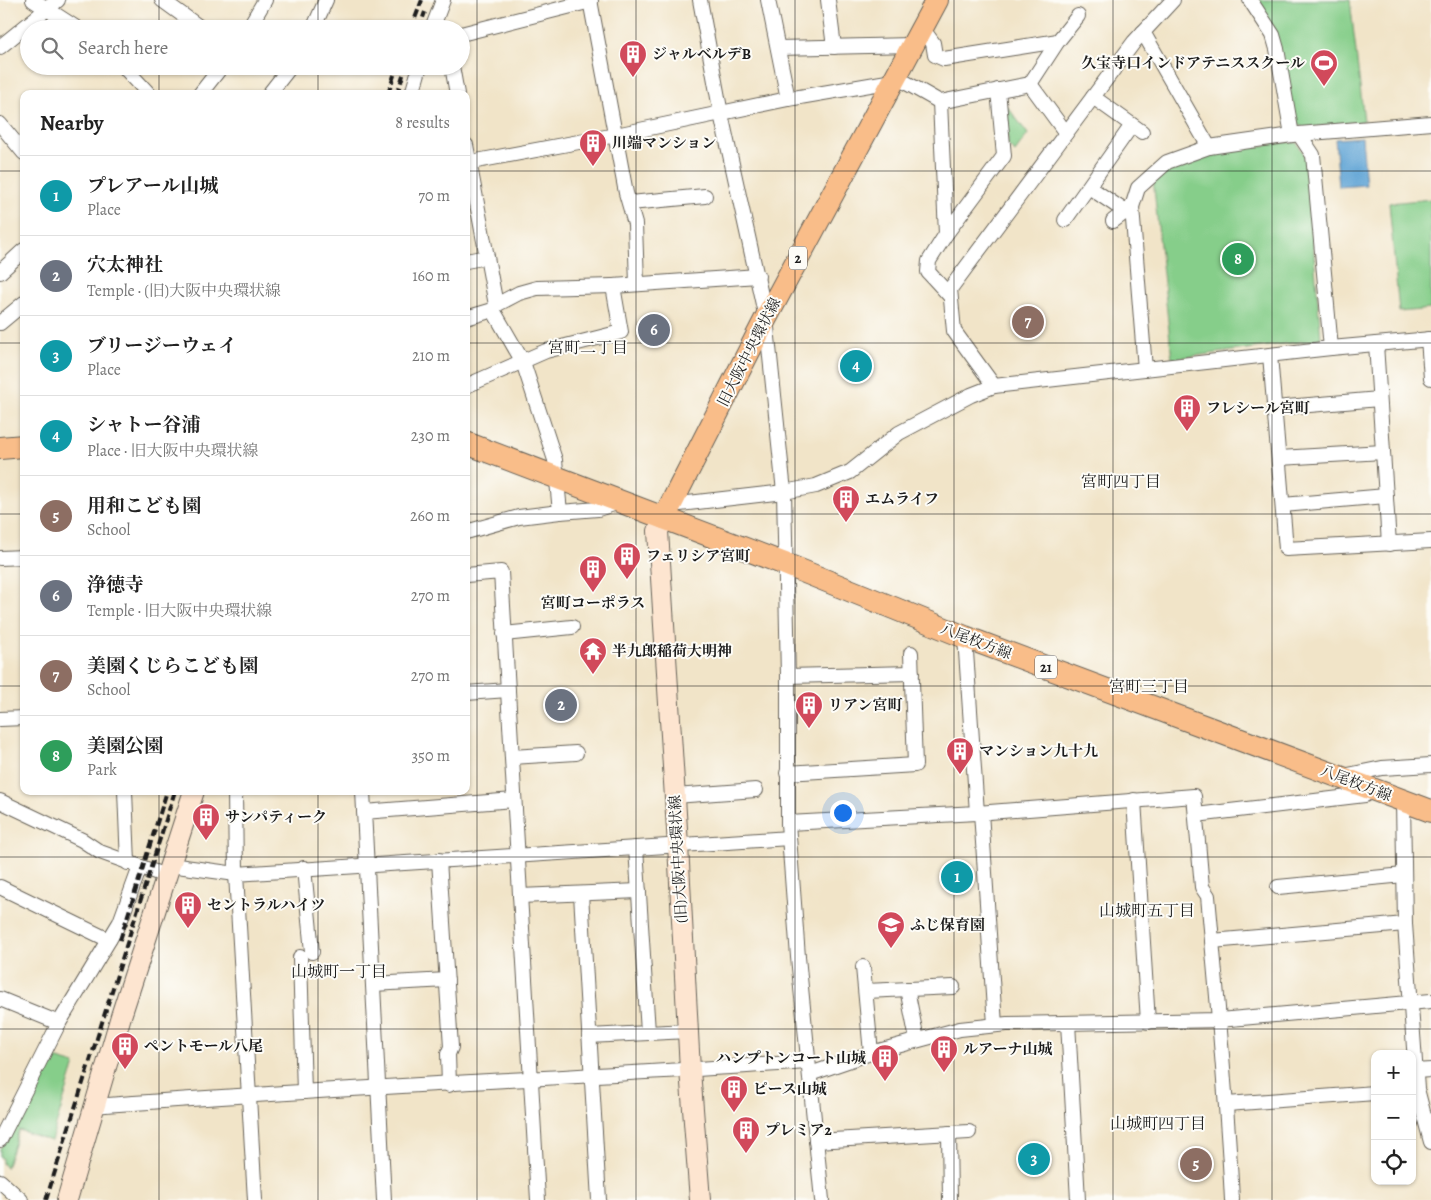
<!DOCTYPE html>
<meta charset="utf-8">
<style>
:root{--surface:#fff;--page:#f2f2f2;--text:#222;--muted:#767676;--line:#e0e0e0;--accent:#d1495b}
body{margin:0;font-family:Alegreya,"Noto Serif JP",serif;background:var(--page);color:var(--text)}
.controls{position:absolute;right:15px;bottom:15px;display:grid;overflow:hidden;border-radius:10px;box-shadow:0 1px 4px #0004}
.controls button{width:45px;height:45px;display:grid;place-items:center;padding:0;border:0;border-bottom:1px solid var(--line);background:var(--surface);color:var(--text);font:25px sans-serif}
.you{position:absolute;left:842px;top:812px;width:18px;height:18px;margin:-12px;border:4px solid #fff;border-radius:50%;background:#1a73e8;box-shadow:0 0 0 8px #1a73e833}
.badge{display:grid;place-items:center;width:32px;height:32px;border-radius:50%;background:var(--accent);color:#fff;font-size:16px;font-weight:700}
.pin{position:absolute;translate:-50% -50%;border:2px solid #fff;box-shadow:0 1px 5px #0006}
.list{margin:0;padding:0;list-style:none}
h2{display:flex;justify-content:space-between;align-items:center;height:65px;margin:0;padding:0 20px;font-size:21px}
h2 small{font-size:16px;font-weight:400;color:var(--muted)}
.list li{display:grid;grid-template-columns:32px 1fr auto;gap:15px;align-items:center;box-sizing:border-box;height:80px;padding:0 20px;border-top:1px solid var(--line)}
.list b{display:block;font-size:19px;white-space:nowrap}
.list p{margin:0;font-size:16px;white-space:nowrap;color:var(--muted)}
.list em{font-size:16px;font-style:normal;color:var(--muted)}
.icon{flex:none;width:28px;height:28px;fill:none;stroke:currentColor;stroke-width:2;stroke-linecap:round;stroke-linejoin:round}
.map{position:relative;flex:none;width:1431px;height:1200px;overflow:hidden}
.search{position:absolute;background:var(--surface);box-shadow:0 1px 4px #0004;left:20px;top:20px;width:450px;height:55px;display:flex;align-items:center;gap:12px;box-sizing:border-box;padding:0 18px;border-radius:28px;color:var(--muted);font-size:19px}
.panel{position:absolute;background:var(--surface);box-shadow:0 1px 4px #0004;left:20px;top:90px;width:450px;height:705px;border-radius:10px}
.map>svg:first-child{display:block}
</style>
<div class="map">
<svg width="1431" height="1200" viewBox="0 0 1431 1200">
<rect width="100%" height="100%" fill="#fdfcf7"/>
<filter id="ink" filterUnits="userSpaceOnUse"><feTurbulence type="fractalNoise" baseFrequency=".02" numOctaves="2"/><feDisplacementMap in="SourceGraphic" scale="10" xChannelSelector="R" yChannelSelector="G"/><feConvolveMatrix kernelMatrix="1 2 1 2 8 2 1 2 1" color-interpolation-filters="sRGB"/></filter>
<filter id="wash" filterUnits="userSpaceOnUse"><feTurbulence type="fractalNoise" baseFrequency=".0096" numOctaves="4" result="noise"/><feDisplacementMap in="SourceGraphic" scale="20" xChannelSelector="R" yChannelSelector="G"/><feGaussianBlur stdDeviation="1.12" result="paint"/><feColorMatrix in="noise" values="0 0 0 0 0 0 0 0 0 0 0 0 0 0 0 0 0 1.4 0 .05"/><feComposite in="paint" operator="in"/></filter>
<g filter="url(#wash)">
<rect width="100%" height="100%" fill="#f1e4c8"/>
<!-- green -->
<g fill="#86ce8a" stroke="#517553">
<polygon points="1254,0 1350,0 1364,121 1304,128 1294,122"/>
<polygon points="1007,106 1028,134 1015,152 1008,146"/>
<polygon points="1285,142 1297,143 1306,157 1321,339 1172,359 1153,179 1185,161 1216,153"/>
<polygon points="1431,199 1431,309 1399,312 1389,203"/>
<polygon points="48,1056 75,1064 51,1141 19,1130 6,1168 2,1163 2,1158 0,1157 0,1149"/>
</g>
<!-- water -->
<polygon fill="#61a4d5" stroke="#3e6078" points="1362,137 1366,185 1339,187 1335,139"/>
</g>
<g filter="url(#ink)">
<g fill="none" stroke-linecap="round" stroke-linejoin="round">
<!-- street casing -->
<g stroke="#676258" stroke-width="16">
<g id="street">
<polyline points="33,0 78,29"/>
<polyline points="162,0 202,29"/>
<polyline points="590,0 626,193 635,224 637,284"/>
<polyline points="700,0 721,114 766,318 784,492 788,676 788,823 798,957 822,1200"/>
<polyline points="768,0 788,99"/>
<polyline points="828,0 834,47"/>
<polyline points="1250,0 1273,35 1277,49 1292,135 1299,134 1313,155 1331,348"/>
<polyline points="922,28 933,43 935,55 944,59 1058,41"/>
<polyline points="248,29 265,0"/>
<polyline points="313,29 326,0"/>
<polyline points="432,29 443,0"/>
<polyline points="1143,32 1209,147"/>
<polyline points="461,34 591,1"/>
<polyline points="0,47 58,0"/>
<polyline points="778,48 913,45"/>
<polyline points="123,66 149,94"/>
<polyline points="452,66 457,94"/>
<polyline points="896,77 940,102 1030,84 1066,133"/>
<polyline points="1030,84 1058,41 1078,16"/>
<polyline points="200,94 222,66"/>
<polyline points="269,94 291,66"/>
<polyline points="412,94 420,66"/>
<polyline points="1093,97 1142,132"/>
<polyline points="940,102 946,234"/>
<polyline points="0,124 24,153"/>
<polyline points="1299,134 1431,123"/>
<polyline points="466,145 496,305 493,310 523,362 555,460 560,512 519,517 466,532"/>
<polyline points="466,163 616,135 788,99 893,81"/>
<polyline points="1089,187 1126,212"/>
<polyline points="630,203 705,196"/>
<polyline points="1132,207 1145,369"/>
<polyline points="1065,220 1132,125"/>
<polyline points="1113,221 1132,207 1138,188 1167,162 1209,147 1292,135"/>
<polyline points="466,261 487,257"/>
<polyline points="0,272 24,250"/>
<polyline points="950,296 928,272 929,261 946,234 1004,156 998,90"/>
<polyline points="496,305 519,293 537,288 613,286"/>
<polyline points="466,318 493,310"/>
<polyline points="0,323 24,303"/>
<polyline points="1428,339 1431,378"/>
<polyline points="1376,344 1389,544"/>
<polyline points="1270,355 1286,549 1431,541"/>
<polyline points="466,386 546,351 621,332 613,286 758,276"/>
<polyline points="994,386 954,331 950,289 1134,42 1173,0"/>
<polyline points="1275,408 1379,399"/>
<polyline points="1279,458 1383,452"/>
<polyline points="671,505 784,492 816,486 850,472 899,433 971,395 994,386 1331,348 1431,339"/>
<polyline points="1283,505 1386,496"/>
<polyline points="560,512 598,509 620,502"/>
<polyline points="0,558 24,557"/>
<polyline points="466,575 501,572 538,1200"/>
<polyline points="504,634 572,627"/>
<polyline points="788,676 912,673"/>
<polyline points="466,693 508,690"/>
<polyline points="0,719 24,718"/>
<polyline points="512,757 576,753"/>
<polyline points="787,773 915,765 911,653"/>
<polyline points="1343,776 1382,768 1431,765"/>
<polyline points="125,791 128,863"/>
<polyline points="235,791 236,874 255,1200"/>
<polyline points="363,791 384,1200"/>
<polyline points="675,796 756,790"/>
<polyline points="1134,800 1148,1022"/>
<polyline points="0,801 82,840 100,852 166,876"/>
<polyline points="1403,801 1405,924 1417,1089 1431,1142"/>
<polyline points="364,812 514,800"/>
<polyline points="981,812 995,1025"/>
<path d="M977,813L1194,796L1202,887L1208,896C1217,997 1227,1098 1232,1200"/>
<polyline points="1196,815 1365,795 1372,789"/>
<polyline points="788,823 977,813 965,637"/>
<polyline points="636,848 648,1032"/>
<polyline points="439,860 451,1047 448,1054 449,1085"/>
<polyline points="170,865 236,874 789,838"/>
<polyline points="304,868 312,952"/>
<polyline points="0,887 109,940"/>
<polyline points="1278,887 1404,875"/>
<polyline points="581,894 599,1200"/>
<polyline points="520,896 639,891"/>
<polyline points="1212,941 1405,924"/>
<polyline points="300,957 304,1092"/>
<polyline points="863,967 871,1053"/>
<polyline points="373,984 447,980"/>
<polyline points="907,989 917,1040"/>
<polyline points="866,991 953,987"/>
<polyline points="0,999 59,1023"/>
<polyline points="1068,1023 1078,1200"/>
<polyline points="589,1036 688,1031"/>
<polyline points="1415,1071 1431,1070"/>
<polyline points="810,1074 871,1053 960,1029 1007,1024 1219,1020 1431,1001"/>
<polyline points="1227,1104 1375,1093"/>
<path d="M94,1106C331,1088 570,1078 808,1062"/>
<polyline points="949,1133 950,1200"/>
<polyline points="0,1140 59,1023 120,922 140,867"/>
<polyline points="816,1141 969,1132"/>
<polyline points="0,1181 21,1200"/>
</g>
</g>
<!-- secondary casing -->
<g stroke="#676258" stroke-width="22">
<g id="secondary">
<polyline points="664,518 658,531 678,845 690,1070 700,1200"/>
<polyline points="67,1200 121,1016 194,791"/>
</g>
</g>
<!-- primary casing -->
<g stroke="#676258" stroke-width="24">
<g id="primary">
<polyline points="466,443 785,564 965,637 1431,811"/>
<polyline points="0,448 24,446"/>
<polyline points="664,518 766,318 937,0"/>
</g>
</g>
<!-- street -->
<use href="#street" stroke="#fff" stroke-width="14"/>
<!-- secondary -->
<use href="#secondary" stroke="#fde5d0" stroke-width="20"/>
<!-- primary -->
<use href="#primary" stroke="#f9bd89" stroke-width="22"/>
<!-- rail -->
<g stroke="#1c1c1c" stroke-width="4" stroke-dasharray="8 4" stroke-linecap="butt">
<polyline points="411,29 422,0"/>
<polyline points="419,29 425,12"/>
<polyline points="388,94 397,66"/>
<polyline points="397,94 406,66"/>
<polyline points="120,940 167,791"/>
<polyline points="46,1200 175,791"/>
</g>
</g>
</g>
<!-- grid -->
<path fill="none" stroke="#1c1c1c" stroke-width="1" stroke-opacity="0.55" d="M159,0V29M318,0V29M477,0V1200M636,0V1200M795,0V1200M954,0V1200M1113,0V1200M1272,0V1200M159,66V94M318,66V94M0,171H24M466,171H1431M0,343H24M466,343H1431M0,514H24M466,514H1431M0,686H24M466,686H1431M159,791V1200M318,791V1200M0,857H1431M0,1029H1431"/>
<!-- icons -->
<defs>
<g id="building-pin" transform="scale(1.4375)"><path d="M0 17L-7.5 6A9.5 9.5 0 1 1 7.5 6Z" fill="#d1495b" stroke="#fdfcf7"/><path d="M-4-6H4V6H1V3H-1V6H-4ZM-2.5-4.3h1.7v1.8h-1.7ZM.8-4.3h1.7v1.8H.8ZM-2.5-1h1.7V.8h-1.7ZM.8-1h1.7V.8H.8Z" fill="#fff"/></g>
<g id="stadium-pin" transform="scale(1.4375)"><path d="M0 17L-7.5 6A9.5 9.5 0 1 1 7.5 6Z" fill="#d1495b" stroke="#fdfcf7"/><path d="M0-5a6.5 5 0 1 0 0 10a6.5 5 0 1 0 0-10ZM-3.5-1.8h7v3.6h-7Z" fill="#fff"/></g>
<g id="temple-pin" transform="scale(1.4375)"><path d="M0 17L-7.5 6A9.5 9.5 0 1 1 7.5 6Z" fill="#d1495b" stroke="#fdfcf7"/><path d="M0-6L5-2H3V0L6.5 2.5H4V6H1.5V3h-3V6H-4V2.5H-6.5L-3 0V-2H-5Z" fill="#fff"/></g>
<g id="school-pin" transform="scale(1.4375)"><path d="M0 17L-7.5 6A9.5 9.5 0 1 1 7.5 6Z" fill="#d1495b" stroke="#fdfcf7"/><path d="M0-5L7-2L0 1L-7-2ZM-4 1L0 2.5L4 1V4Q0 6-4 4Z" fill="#fff"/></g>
</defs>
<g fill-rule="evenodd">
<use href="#building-pin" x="633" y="54"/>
<use href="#stadium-pin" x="1324" y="63"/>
<use href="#building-pin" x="593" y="143"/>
<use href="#building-pin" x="1187" y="408"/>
<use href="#building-pin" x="846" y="499"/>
<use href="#building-pin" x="627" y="556"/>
<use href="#building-pin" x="593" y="569"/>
<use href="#temple-pin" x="593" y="651"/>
<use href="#building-pin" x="809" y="705"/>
<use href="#building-pin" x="960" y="751"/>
<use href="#building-pin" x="206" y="817"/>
<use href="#building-pin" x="188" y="905"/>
<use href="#school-pin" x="891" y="925"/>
<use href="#building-pin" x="125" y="1046"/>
<use href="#building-pin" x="944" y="1049"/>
<use href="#building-pin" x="885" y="1058"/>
<use href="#building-pin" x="734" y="1089"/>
<use href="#building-pin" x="746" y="1130"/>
</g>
<g text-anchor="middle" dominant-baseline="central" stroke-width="4" stroke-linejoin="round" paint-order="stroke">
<!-- shield labels -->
<g fill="#fdfcf7" stroke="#605f5e" stroke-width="1">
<rect x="789" y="246.5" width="18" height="23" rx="4"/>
<rect x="1035" y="655.5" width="22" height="23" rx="4"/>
</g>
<g font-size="14" font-weight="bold" fill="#1c1c1c">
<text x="798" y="258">2</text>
<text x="1046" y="667">21</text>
</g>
<!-- poi labels -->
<g font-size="15" font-weight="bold" fill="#1c1c1c" stroke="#fdfcf7" text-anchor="start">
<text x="652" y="54">ジャルベルデB</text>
<text x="1305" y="63" text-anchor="end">久宝寺口インドアテニススクール</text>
<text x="612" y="143">川端マンション</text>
<text x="1206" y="408">フレシール宮町</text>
<text x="865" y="499">エムライフ</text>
<text x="646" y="556">フェリシア宮町</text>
<text x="593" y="603" text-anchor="middle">宮町コーポラス</text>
<text x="612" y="651">半九郎稲荷大明神</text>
<text x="828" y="705">リアン宮町</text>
<text x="979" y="751">マンション九十九</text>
<text x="225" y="817">サンパティーク</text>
<text x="207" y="905">セントラルハイツ</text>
<text x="910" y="925">ふじ保育園</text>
<text x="144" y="1046">ペントモール八尾</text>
<text x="963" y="1049">ルアーナ山城</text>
<text x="866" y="1058" text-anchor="end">ハンプトンコート山城</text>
<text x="753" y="1089">ピース山城</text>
<text x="765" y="1130">プレミア2</text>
</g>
<!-- street labels -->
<g font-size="15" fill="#1c1c1c" stroke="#fdfcf7">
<text transform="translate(749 352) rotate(-63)">旧大阪中央環状線</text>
<text transform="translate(976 641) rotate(21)">八尾枚方線</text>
<text transform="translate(1356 783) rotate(21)">八尾枚方線</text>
<text transform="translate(678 859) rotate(-93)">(旧)大阪中央環状線</text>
</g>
<!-- neighbourhood labels -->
<g font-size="16" fill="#1c1c1c" stroke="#fdfcf7">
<text x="588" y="348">宮町二丁目</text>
<text x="1121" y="482">宮町四丁目</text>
<text x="1149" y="687">宮町三丁目</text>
<text x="1147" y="911">山城町五丁目</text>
<text x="339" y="972">山城町一丁目</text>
<text x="1158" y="1124">山城町四丁目</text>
</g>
</g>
</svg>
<div class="controls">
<button>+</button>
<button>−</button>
<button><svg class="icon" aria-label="locate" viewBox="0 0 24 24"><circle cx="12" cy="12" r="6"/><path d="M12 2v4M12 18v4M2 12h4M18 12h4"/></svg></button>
</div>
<div class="you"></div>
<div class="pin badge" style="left:957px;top:877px;background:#0f9aa8">1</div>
<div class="pin badge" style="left:561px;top:705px;background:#6b7280">2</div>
<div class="pin badge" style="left:1034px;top:1159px;background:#0f9aa8">3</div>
<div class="pin badge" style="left:856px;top:366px;background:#0f9aa8">4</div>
<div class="pin badge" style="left:1196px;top:1164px;background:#8d6e63">5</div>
<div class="pin badge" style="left:654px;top:330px;background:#6b7280">6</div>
<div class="pin badge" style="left:1028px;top:322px;background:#8d6e63">7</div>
<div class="pin badge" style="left:1238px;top:259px;background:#2e9e5b">8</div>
<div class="search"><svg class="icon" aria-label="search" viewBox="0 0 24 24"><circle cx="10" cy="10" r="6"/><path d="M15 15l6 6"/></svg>Search here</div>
<section class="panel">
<h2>Nearby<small>8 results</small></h2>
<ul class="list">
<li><span class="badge" style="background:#0f9aa8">1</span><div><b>プレアール山城</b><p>Place</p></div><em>70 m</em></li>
<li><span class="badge" style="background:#6b7280">2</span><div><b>穴太神社</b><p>Temple · (旧)大阪中央環状線</p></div><em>160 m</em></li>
<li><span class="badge" style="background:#0f9aa8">3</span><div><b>ブリージーウェイ</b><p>Place</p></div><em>210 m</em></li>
<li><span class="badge" style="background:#0f9aa8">4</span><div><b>シャトー谷浦</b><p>Place · 旧大阪中央環状線</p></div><em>230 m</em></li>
<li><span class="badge" style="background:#8d6e63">5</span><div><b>用和こども園</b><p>School</p></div><em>260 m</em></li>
<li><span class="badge" style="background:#6b7280">6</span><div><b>浄徳寺</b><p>Temple · 旧大阪中央環状線</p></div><em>270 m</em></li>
<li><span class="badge" style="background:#8d6e63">7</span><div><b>美園くじらこども園</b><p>School</p></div><em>270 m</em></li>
<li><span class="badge" style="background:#2e9e5b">8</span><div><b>美園公園</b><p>Park</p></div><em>350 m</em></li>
</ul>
</section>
</div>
